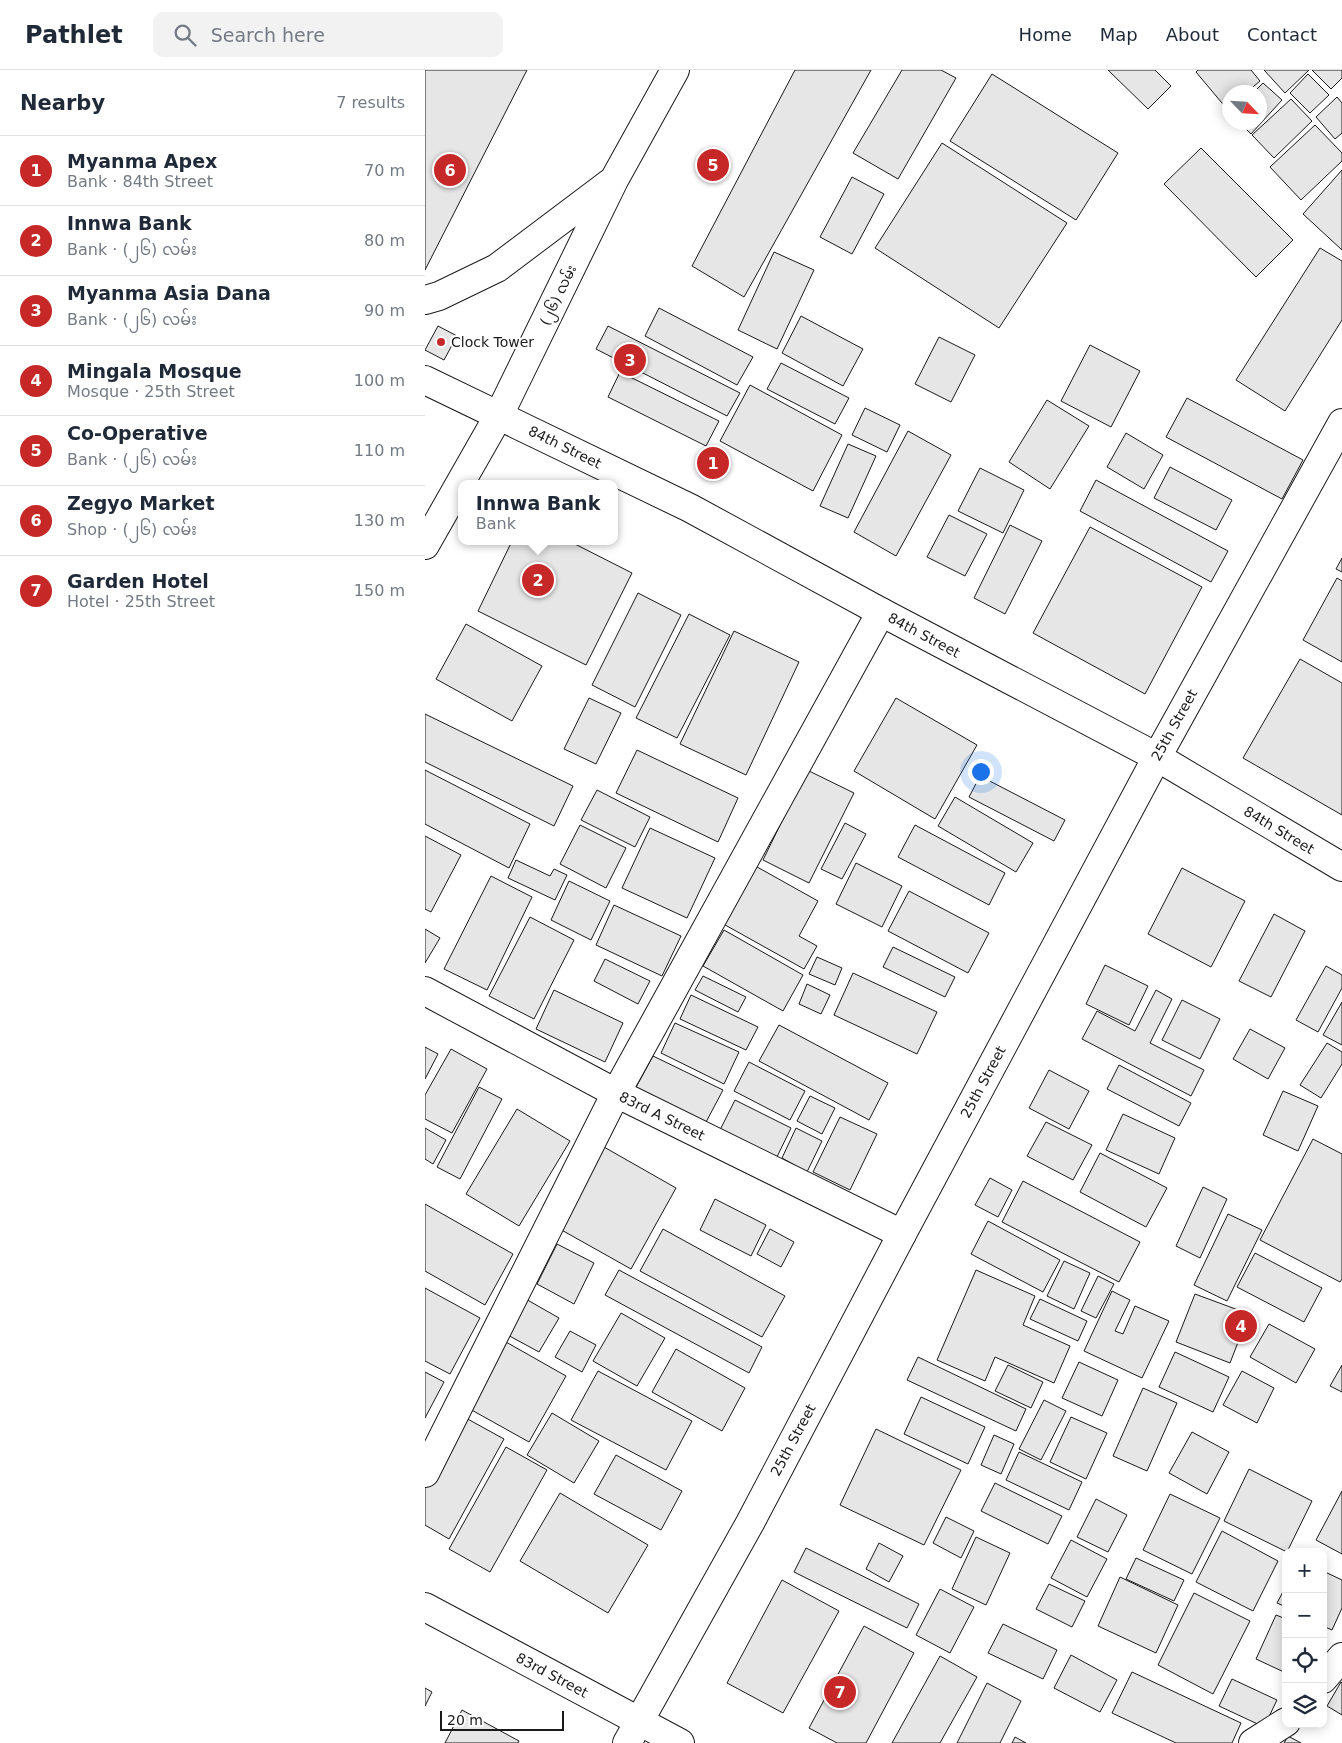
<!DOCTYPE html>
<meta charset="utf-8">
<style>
:root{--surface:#fff;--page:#f2f2f3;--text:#1f2937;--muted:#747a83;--line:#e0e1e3;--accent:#c62828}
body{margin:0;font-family:"DejaVu Sans","Noto Sans Myanmar",sans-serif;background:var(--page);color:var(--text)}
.controls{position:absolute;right:15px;bottom:15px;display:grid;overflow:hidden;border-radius:10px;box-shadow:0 2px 12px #0003}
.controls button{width:45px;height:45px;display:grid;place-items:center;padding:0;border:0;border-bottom:1px solid var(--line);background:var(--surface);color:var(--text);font:25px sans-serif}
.compass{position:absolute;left:797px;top:15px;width:45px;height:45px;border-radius:50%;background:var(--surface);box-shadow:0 2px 12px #0003;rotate:115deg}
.scale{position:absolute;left:15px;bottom:12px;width:124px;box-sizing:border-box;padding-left:5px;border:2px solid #1a1a1a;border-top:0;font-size:14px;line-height:18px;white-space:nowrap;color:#1a1a1a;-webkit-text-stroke:4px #fff;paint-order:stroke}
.you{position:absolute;left:555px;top:701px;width:18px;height:18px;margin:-12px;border:4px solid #fff;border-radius:50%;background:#1a73e8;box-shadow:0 0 0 8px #1a73e833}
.badge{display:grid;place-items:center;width:32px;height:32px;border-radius:50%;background:var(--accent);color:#fff;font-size:16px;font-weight:700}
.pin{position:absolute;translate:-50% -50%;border:2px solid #fff;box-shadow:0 1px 5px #0006}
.popup{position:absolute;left:33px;top:410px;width:160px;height:65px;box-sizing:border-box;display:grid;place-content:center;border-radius:10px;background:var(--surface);filter:drop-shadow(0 1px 4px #0005);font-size:16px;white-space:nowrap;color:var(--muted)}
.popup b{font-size:19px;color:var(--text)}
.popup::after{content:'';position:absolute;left:50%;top:100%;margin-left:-10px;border:10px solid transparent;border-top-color:var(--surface)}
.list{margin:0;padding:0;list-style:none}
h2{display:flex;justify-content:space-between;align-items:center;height:65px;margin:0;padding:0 20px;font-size:21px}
h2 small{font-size:16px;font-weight:400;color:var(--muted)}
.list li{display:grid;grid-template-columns:32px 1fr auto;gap:15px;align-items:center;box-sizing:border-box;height:70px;padding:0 20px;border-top:1px solid var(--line)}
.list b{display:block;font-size:19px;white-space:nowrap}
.list p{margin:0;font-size:16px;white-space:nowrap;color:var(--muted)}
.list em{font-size:16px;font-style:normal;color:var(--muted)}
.icon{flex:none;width:28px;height:28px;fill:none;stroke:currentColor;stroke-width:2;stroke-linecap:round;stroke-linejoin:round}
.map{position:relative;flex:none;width:917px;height:1673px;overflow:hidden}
header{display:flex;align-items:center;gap:30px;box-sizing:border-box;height:70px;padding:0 25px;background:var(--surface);border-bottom:1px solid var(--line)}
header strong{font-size:24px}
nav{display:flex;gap:28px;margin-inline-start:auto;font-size:18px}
.search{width:350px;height:45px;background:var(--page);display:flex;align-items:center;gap:12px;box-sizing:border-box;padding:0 18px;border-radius:10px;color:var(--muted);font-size:19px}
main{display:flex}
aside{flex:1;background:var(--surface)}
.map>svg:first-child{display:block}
</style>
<header>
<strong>Pathlet</strong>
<div class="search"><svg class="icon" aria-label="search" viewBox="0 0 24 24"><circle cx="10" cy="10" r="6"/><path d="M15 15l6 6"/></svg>Search here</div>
<nav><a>Home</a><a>Map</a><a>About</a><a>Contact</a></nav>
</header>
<main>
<aside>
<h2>Nearby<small>7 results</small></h2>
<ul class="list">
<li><span class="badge">1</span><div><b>Myanma Apex</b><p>Bank · 84th Street</p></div><em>70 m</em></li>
<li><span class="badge">2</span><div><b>Innwa Bank</b><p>Bank · (၂၆) လမ်း</p></div><em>80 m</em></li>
<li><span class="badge">3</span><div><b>Myanma Asia Dana</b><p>Bank · (၂၆) လမ်း</p></div><em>90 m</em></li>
<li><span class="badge">4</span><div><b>Mingala Mosque</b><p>Mosque · 25th Street</p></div><em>100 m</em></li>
<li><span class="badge">5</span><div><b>Co-Operative</b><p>Bank · (၂၆) လမ်း</p></div><em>110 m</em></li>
<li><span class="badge">6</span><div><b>Zegyo Market</b><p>Shop · (၂၆) လမ်း</p></div><em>130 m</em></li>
<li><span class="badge">7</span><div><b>Garden Hotel</b><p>Hotel · 25th Street</p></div><em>150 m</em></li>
</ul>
</aside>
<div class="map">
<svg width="917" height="1673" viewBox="0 0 917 1673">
<rect width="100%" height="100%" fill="#fff"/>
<!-- building -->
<g fill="#e6e6e6" stroke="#1a1a1a">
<polygon points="0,0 102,0 0,200"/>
<polygon points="370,0 446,0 319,227 267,196"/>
<polygon points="477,0 516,0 531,8 473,109 428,83"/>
<polygon points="683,0 730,0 746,16 723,39"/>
<polygon points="773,0 826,0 835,11 822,22 804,22 804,37 802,39 771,2"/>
<polygon points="839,0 884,0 860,23"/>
<polygon points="887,0 917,0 917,8 906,19"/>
<polygon points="567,4 693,83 651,150 525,71"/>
<polygon points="883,4 904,25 885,43 865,23"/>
<polygon points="838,13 857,30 826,64 814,52 834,52 834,22 829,22"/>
<polygon points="912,27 917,33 917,63 910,69 891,47"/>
<polygon points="866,29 887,51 849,88 827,65"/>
<polygon points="890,55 917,83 917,91 876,130 845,97"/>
<polygon points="517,73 642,153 574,258 450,178"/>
<polygon points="776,78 868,170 831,207 739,114"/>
<polygon points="917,100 917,180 878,144"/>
<polygon points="427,107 459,124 427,184 395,167"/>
<polygon points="895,178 917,191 917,250 860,341 811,310"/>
<polygon points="349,182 389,200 352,279 313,260"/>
<polygon points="234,238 328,287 312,315 220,266"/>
<polygon points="376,246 438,279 418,316 357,283"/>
<polygon points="13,256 32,266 19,290 0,280"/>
<polygon points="183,256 315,323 302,346 171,279"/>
<polygon points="514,267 550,285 526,332 490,314"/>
<polygon points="665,275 715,301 686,357 636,331"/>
<polygon points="356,293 424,328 410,354 342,319"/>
<polygon points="195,302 294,351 281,376 183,327"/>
<polygon points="325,315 417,365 388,421 295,371"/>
<polygon points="762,328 878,390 857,429 741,367"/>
<polygon points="622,330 664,356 625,419 584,392"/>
<polygon points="440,338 475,355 462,382 427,365"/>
<polygon points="483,361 526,385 471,486 429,462"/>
<polygon points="701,363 738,385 719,419 682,397"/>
<polygon points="423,374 451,386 423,448 395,436"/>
<polygon points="745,397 807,430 791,460 729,428"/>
<polygon points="555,398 599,420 578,463 533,441"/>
<polygon points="671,410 803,481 786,512 655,441"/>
<polygon points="524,445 562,464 540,506 502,487"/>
<polygon points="585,455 617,471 580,544 549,528"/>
<polygon points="665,457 777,517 720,624 608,563"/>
<polygon points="87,471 144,471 207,503 161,595 53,541"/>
<polygon points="917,488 917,502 911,499"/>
<polygon points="912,508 917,511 917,592 878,570"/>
<polygon points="213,523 256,545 210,637 167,615"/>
<polygon points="264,544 305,565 252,668 211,648"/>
<polygon points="41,554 117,596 87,651 11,609"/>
<polygon points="309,561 374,592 321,705 255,674"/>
<polygon points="875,589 917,613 917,745 818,688"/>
<polygon points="164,628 196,643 171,694 139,679"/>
<polygon points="471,628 552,675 510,749 429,701"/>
<polygon points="0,644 148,716 129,756 0,692"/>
<polygon points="212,680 313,728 293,772 191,723"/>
<polygon points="0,700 105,754 84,798 0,754"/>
<polygon points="382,700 429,723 384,813 338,790"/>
<polygon points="555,706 640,750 629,771 544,727"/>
<polygon points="172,720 225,747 210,777 156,750"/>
<polygon points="530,727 608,773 591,802 513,756"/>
<polygon points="420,753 441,764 417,809 396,799"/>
<polygon points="155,755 201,778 181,818 135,794"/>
<polygon points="490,755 580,803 564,835 473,787"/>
<polygon points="225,758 290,788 262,848 197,818"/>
<polygon points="0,766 36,785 6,842 0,839"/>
<polygon points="91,790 125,806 129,799 142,805 130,830 83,808"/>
<polygon points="325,793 393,831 374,866 392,876 379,899 293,851"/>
<polygon points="431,793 477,816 457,857 411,834"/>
<polygon points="757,798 820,831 786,897 723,864"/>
<polygon points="66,806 107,827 62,920 19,899"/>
<polygon points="144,811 185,831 166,870 126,850"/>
<polygon points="484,821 564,863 543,903 463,861"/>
<polygon points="189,835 256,866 237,906 171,875"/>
<polygon points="849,844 880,861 846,927 814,911"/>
<polygon points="105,847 149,870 109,949 64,926"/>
<polygon points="0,859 15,868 0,893"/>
<polygon points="299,860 378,905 358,941 278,896"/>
<polygon points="468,877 530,907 520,927 458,897"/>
<polygon points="392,887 417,898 410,915 384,904"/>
<polygon points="180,889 225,911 213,934 169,911"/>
<polygon points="680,895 723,916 704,955 661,934"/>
<polygon points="901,896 917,905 917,918 893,962 871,950"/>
<polygon points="428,903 512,942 492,984 409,945"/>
<polygon points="278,906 321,927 313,942 270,920"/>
<polygon points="382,914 405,925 396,944 374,934"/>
<polygon points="129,920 198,953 180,992 111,959"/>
<polygon points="731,920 747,929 725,973 779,1000 766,1026 657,969 672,941 710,961"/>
<polygon points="266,925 333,957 321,980 255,949"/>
<polygon points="757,930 795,949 775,989 737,970"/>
<polygon points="917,932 917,975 898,965"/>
<polygon points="250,953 314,982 299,1014 236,983"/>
<polygon points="354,955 463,1013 444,1050 334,991"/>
<polygon points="825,959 860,978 843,1009 808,989"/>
<polygon points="902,973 917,982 917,994 896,1028 875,1015"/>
<polygon points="0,977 13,984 0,1009"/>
<polygon points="26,979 62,999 27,1063 0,1049 0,1025"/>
<polygon points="228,986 298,1020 280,1054 210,1019"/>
<polygon points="324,992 380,1021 365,1050 309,1021"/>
<polygon points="694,995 766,1033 754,1056 682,1019"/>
<polygon points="624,1000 664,1021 644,1059 604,1038"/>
<polygon points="54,1017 77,1029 35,1109 12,1097"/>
<polygon points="858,1021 893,1036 873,1081 838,1065"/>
<polygon points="385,1026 410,1038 397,1064 372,1051"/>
<polygon points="310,1030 366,1058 350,1091 293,1064"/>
<polygon points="92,1039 145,1071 94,1156 41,1124"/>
<polygon points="698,1044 750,1068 734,1104 681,1080"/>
<polygon points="415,1047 452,1064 425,1120 388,1102"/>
<polygon points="621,1052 667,1075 648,1110 602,1086"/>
<polygon points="0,1058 21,1070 8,1094 0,1089"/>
<polygon points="371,1058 397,1071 382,1102 357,1088"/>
<polygon points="888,1069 917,1084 917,1209 915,1212 835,1170"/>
<polygon points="179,1077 251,1118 206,1199 133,1158"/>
<polygon points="675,1083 742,1118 721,1157 655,1122"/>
<polygon points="565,1108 587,1120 573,1147 550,1135"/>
<polygon points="598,1111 715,1172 694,1212 577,1152"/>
<polygon points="778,1117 802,1129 775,1188 751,1176"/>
<polygon points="290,1129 341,1155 326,1186 275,1160"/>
<polygon points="0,1134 88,1184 60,1235 0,1201"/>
<polygon points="803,1144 837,1160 802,1231 769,1215"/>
<polygon points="563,1151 635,1190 618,1222 546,1184"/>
<polygon points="238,1159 360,1226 337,1267 215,1201"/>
<polygon points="345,1159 369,1172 356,1197 332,1184"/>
<polygon points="132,1174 169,1193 149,1234 112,1214"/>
<polygon points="830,1183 897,1218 879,1252 812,1217"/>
<polygon points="639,1191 665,1203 649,1239 622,1226"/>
<polygon points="194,1200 337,1277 324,1303 180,1225"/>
<polygon points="551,1200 610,1226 598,1255 645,1276 629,1313 570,1287 560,1311 512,1290"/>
<polygon points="673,1206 689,1214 671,1248 656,1241"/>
<polygon points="0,1218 55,1248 25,1304 0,1291"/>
<polygon points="687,1221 705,1230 690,1261 698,1264 710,1236 744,1251 717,1308 659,1281"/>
<polygon points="770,1224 824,1244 805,1293 751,1272"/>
<polygon points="99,1228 134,1248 114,1282 79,1263"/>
<polygon points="615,1229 662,1251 653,1271 605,1249"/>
<polygon points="196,1243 240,1268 212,1316 168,1291"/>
<polygon points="844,1254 890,1279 871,1313 825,1287"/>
<polygon points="145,1261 171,1275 157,1302 130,1287"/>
<polygon points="81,1272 141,1306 104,1372 43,1338"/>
<polygon points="251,1279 320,1318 297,1361 227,1322"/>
<polygon points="750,1282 804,1307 788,1342 734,1317"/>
<polygon points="493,1287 601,1339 591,1361 482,1310"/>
<polygon points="654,1292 693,1310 677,1346 637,1328"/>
<polygon points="583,1295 618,1312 606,1338 570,1321"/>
<polygon points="917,1295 917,1322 905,1316"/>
<polygon points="173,1301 267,1351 241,1400 146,1350"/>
<polygon points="817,1301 849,1318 832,1353 798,1335"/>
<polygon points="0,1302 19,1312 0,1348"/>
<polygon points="718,1318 752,1333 722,1401 688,1386"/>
<polygon points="496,1327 560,1357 543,1394 479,1364"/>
<polygon points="619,1330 641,1341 616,1390 594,1379"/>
<polygon points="127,1343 174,1371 149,1413 102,1385"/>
<polygon points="39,1347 79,1369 24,1469 0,1455 0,1418"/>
<polygon points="646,1347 682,1363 661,1409 625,1392"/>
<polygon points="451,1359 536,1400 499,1475 415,1435"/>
<polygon points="767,1362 804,1382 782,1424 744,1403"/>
<polygon points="569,1365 589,1374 576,1404 556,1395"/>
<polygon points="81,1377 122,1400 65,1502 24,1479"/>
<polygon points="594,1382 657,1412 644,1440 581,1410"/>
<polygon points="191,1385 257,1421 236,1460 169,1424"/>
<polygon points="824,1399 887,1431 862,1482 799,1451"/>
<polygon points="570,1413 637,1446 623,1474 556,1441"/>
<polygon points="917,1421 917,1484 891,1470"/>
<polygon points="135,1423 223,1475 183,1543 95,1491"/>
<polygon points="745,1424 795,1448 767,1504 718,1480"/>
<polygon points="671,1429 702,1445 683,1482 652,1467"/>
<polygon points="521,1447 549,1461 536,1488 508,1473"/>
<polygon points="797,1461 853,1491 828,1541 771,1512"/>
<polygon points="551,1467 585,1483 561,1535 527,1519"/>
<polygon points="646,1470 682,1489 662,1527 626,1508"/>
<polygon points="454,1473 478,1486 464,1512 441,1499"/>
<polygon points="381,1478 494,1534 482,1558 369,1502"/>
<polygon points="711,1488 759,1510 749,1531 701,1509"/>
<polygon points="898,1501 917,1510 917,1538 907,1560 898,1556"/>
<polygon points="695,1507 753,1535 731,1583 673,1556"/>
<polygon points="357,1510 414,1541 358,1643 302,1613"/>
<polygon points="624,1514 660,1531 647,1557 611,1539"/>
<polygon points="861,1516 861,1537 852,1533"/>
<polygon points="515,1519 549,1537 525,1583 491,1565"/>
<polygon points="769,1523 825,1551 788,1624 733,1595"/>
<polygon points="851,1545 861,1549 861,1603 831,1589"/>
<polygon points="578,1554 632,1580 618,1609 563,1583"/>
<polygon points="439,1556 489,1583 441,1673 412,1673 384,1658"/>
<polygon points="646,1585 692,1610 675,1642 629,1618"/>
<polygon points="515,1586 552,1607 515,1673 467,1673"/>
<polygon points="707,1602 816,1653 807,1673 751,1673 687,1643"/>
<polygon points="807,1609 852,1630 839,1657 794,1636"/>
<polygon points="916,1612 917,1613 917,1645 902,1636"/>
<polygon points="562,1613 596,1631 575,1673 532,1673"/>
<polygon points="0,1618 7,1622 0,1636"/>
<polygon points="37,1640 94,1671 93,1673 20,1673"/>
<polygon points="863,1666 876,1673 859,1673"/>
<polygon points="590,1667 601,1673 587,1673"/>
</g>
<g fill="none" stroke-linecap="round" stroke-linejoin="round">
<!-- street casing -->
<g stroke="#1a1a1a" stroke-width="30">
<g id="street">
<polyline points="0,921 191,1023 477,1164"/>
<polyline points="0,1403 191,1023 456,542"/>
<polyline points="898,1609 917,1587"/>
<polyline points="202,1673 325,1453 477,1164 732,687 917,353"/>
<polyline points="828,1673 861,1652"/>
</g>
</g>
<!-- secondary casing -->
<g stroke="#1a1a1a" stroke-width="30">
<g id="secondary">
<polyline points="0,230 14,226 72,198 185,113"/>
<polyline points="0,310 265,438 456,542 732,687 917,797"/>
<polyline points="0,475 74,345 189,110 250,0"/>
<polyline points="0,1537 255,1673"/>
</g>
</g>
<!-- street -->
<use href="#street" stroke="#fff" stroke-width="28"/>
<!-- secondary -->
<use href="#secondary" stroke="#fff" stroke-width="28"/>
</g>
<!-- markers -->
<circle fill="#c62828" stroke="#fff" stroke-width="2" cx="16" cy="272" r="5"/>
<g text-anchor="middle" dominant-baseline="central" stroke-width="4" stroke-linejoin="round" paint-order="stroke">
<!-- street labels -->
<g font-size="14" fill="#1a1a1a" stroke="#fff">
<text transform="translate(133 225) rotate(-64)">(၂၆) လမ်း</text>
<text transform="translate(140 377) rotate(26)">84th Street</text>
<text transform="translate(499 565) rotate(28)">84th Street</text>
<text transform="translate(749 655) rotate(-61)">25th Street</text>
<text transform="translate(854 760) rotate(31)">84th Street</text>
<text transform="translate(558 1012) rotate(-62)">25th Street</text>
<text transform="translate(237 1046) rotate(26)">83rd A Street</text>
<text transform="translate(368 1370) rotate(-62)">25th Street</text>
<text transform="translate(127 1605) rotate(28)">83rd Street</text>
</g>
<!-- poi labels -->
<g font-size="14" fill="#1a1a1a" stroke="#fff" text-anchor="start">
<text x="26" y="272">Clock Tower</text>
</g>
</g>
</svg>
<div class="controls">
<button>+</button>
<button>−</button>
<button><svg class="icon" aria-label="locate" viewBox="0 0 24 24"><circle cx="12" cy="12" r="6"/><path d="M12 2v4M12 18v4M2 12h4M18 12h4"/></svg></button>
<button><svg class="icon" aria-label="layers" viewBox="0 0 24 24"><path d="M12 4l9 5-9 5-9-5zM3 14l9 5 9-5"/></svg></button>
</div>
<svg class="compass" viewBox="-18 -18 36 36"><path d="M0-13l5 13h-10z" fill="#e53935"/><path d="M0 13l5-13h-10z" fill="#747a83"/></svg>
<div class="scale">20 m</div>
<div class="you"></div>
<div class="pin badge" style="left:288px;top:393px">1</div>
<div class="pin badge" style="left:113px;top:510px">2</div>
<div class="popup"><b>Innwa Bank</b>Bank</div>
<div class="pin badge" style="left:205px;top:290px">3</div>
<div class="pin badge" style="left:816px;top:1256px">4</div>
<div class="pin badge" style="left:288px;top:95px">5</div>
<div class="pin badge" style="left:25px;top:100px">6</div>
<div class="pin badge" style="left:415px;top:1622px">7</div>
</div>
</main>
